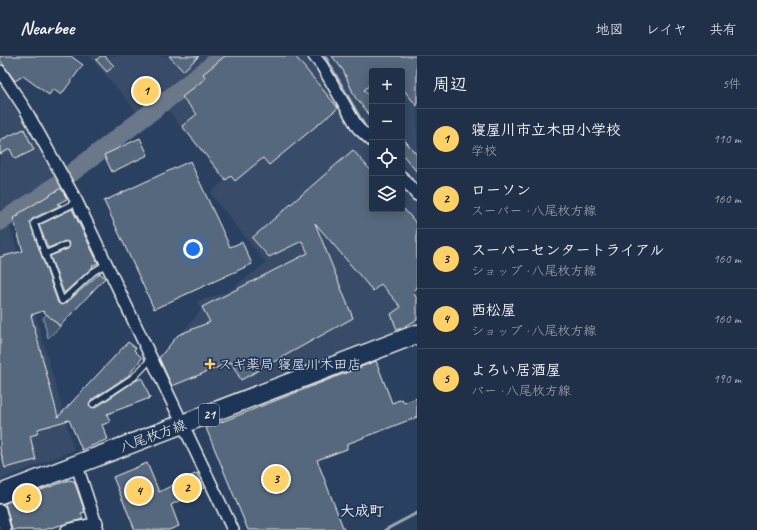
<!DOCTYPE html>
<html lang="ja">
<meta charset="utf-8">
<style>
:root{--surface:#203048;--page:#2d3c52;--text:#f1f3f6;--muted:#a2a9b4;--line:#3d4b60;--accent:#ffd166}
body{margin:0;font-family:Caveat,"Klee One",sans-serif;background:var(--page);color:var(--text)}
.controls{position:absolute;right:12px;top:12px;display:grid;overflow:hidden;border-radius:4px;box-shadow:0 2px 10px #0003}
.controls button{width:36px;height:36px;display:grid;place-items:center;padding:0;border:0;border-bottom:1px solid var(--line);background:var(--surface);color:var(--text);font:20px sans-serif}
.you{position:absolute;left:193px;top:193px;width:14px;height:14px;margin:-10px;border:3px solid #fff;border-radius:50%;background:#1a73e8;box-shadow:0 0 0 6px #1a73e833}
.badge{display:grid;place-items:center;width:26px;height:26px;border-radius:50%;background:var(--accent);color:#111;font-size:13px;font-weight:700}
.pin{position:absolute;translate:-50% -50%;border:2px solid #fff;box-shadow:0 1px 4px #0006}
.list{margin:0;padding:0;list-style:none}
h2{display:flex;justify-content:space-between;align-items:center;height:52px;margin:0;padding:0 16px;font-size:17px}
h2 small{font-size:13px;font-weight:400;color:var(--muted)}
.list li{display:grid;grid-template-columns:26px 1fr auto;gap:12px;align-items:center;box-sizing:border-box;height:60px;padding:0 16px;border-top:1px solid var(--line)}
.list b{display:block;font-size:15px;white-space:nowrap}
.list p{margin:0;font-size:13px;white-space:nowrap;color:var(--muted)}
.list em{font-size:13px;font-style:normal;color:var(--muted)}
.icon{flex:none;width:22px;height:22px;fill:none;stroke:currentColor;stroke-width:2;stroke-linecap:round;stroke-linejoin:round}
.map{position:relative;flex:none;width:417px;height:474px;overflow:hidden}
header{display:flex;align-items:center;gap:24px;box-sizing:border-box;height:56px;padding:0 20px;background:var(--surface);border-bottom:1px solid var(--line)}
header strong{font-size:19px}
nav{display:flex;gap:22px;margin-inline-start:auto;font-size:14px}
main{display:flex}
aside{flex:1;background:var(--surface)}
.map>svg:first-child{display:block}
</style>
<header>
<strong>Nearbee</strong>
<nav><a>地図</a><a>レイヤ</a><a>共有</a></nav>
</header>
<main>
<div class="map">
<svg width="417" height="474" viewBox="0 0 417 474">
<rect width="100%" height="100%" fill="#2a4060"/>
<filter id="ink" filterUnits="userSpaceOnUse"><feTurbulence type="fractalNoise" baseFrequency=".025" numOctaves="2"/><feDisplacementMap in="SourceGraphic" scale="8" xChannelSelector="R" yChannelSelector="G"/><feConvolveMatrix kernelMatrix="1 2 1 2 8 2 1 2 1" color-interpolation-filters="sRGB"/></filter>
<g filter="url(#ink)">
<!-- built -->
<g fill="#374c69">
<polygon points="89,0 216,0 141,60"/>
<polygon points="226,0 306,0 322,20 360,82 372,96 372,153 402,153 402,130 417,149 417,267 184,355 158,306 201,254 197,246 229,235 266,207 210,137 224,125 167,53 211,16"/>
<polygon points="329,0 417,0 417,126 402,108 402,15 372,15 372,73 366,68 345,31"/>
<polygon points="0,29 27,70 57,124 0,161"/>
<polygon points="9,166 74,394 0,424 0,171"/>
</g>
<!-- green -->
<polygon fill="#445771" stroke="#9ca4ac" points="47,258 60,271 48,282 43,262"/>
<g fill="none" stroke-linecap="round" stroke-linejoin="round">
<!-- stream -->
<g stroke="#a1a8b0" stroke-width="3">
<polyline points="325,0 367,74"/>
<polyline points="385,474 417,457"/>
</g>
<!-- river -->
<polyline stroke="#6a788a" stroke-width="18" points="0,166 43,139 208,12 220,0"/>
</g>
<!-- building -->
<g fill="#56677d" stroke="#f4f1e8">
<polygon points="0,0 71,0 83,9 61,39 53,33 49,39 23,20 15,25 0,4"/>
<polygon points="101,0 105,0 114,10 107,16 96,4"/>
<polygon points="169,0 199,0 183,15"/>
<polygon points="225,0 295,0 338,52 269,109 263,102 235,125 231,120 226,124 182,70 197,58 182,41 206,22 203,18"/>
<polygon points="332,0 417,0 417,50 402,32 402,15 372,15 372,27 364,34 372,44 372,62 355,41 343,14"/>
<polygon points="24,73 34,94 15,103 10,93 0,98 0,84"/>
<polygon points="402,81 417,99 417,116 402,98"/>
<polygon points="140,82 148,99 112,116 104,99"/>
<polygon points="353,94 372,116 372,153 404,153 417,168 417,232 413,236 417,243 417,264 397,274 391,258 401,251 381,228 373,235 315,167 353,262 241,324 231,306 172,330 159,302 178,279 210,266 202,251 308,197 302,185 269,201 252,182"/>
<polygon points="190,105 230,191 242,186 252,208 154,253 104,145"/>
<polygon points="61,132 67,143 57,148 61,149 32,163 30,167 58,247 61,249 65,248 100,217 105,222 60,270 43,255 31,259 58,361 128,286 136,292 134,294 142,302 128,320 91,344 89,350 95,352 135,325 142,322 150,342 107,358 110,366 102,369 108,383 82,394 69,364 38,373 37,378 30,380 36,404 5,412 0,393 0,201 23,195 13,162 19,160 18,158"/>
<polygon points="72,153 98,207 92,210 93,211 64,237 50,200 68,193 70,188 65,185 48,192 39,169"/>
<polygon points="376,305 392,347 402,343 404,347 417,342 417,361 347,388 347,393 317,404 344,474 248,474 206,372"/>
<polygon points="147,407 159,436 197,417 204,432 171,449 179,470 169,474 135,474 113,421"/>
<polygon points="69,424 74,425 85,456 81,457 83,463 43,474 12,474 5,447"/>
</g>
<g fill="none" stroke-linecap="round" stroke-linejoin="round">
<!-- lane casing -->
<g stroke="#f4f1e8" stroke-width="8">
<g id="lane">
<polyline points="77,146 34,167 62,245 93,216 106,208"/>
<polyline points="45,198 66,189"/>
<polyline points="93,348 134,321 152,302"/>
</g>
</g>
<!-- street casing -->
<g stroke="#f4f1e8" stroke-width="14">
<g id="street">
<polyline points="314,0 322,10 358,72 372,85"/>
<polyline points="0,15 25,53 77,146 233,474"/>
<polyline points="402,121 417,139"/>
<polyline points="76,407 98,474"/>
<polyline points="0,454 5,474"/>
<polyline points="67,474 97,467"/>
</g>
</g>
<!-- primary casing -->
<g stroke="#f4f1e8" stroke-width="21">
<polyline id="primary" points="0,438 417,278"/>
</g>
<!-- lane -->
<use href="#lane" stroke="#1d3557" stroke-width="5.5"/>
<!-- street -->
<use href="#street" stroke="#1d3557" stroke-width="11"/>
<!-- primary -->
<use href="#primary" stroke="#1d3557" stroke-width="18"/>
</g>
</g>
<!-- markers -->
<path fill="#ffd166" stroke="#1d3557" stroke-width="1.5" d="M208 302h4v4h4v4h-4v4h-4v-4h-4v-4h4z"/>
<g text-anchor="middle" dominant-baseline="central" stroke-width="3.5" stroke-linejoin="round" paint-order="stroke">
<!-- shield labels -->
<rect fill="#1d3557" stroke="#b4b9bc" stroke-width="1" x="199" y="348" width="20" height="22" rx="3"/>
<g font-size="13" font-weight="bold" fill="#f4f1e8">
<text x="209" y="359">21</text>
</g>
<!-- poi labels -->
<g font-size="14" fill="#f4f1e8" stroke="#1d3557" text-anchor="start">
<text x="218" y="308">スギ薬局 寝屋川木田店</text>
</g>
<!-- street labels -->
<g font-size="14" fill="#f4f1e8" stroke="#1d3557">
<text transform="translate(153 380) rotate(-20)">八尾枚方線</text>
</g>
<!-- neighbourhood labels -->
<g font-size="15" font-weight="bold" fill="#f4f1e8" stroke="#1d3557">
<text x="362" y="455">大成町</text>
</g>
</g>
</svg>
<div class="controls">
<button>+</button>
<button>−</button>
<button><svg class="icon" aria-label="locate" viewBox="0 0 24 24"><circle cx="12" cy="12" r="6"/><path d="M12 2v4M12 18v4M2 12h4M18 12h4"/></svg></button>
<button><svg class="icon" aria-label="layers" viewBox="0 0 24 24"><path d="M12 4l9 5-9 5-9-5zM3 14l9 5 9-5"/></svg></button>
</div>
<div class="you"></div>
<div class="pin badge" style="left:146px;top:35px">1</div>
<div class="pin badge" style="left:187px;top:432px">2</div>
<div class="pin badge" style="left:276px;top:423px">3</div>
<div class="pin badge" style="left:139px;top:435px">4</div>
<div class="pin badge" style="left:27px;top:442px">5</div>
</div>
<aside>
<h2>周辺<small>5件</small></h2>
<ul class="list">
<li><span class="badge">1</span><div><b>寝屋川市立木田小学校</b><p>学校</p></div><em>110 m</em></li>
<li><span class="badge">2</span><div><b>ローソン</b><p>スーパー · 八尾枚方線</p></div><em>160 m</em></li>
<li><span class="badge">3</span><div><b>スーパーセンタートライアル</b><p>ショップ · 八尾枚方線</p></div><em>160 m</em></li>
<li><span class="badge">4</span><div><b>西松屋</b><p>ショップ · 八尾枚方線</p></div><em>160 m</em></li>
<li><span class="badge">5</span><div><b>よろい居酒屋</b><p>バー · 八尾枚方線</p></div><em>190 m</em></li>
</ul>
</aside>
</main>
